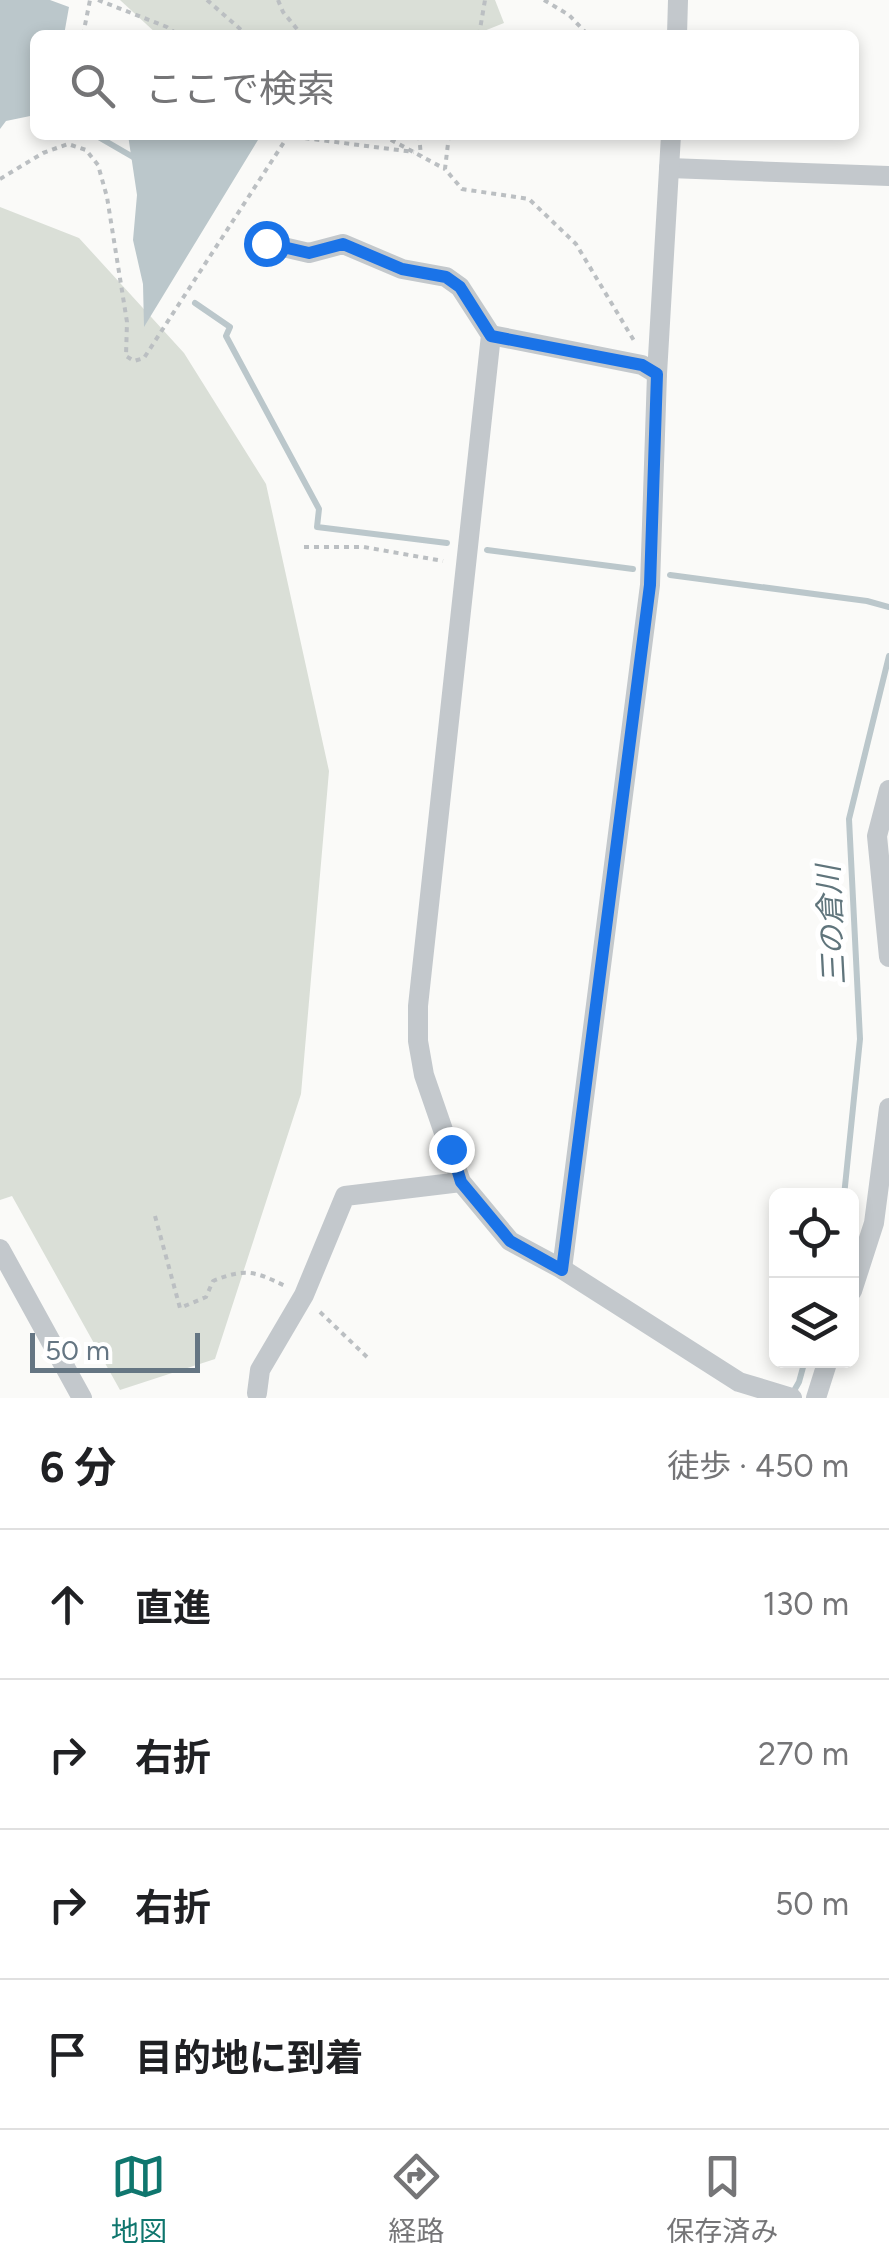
<!DOCTYPE html>
<html lang="ja">
<meta charset="utf-8">
<style>
:root{--surface:#fff;--page:#f6f6f6;--text:#202124;--muted:#757577;--line:#e0e0e0;--accent:#0f766e}
body{margin:0;font-family:Figtree,"Noto Sans JP",sans-serif;background:var(--page);color:var(--text)}
.controls{position:absolute;right:30px;bottom:30px;display:grid;overflow:hidden;border-radius:15px;box-shadow:0 5px 15px #0003}
.controls button{width:90px;height:90px;display:grid;place-items:center;padding:0;border:0;border-bottom:2px solid var(--line);background:var(--surface);color:var(--text);font:50px sans-serif}
.scale{position:absolute;left:30px;bottom:25px;width:170px;box-sizing:border-box;padding-left:10px;border:5px solid #657683;border-top:0;font-size:28px;line-height:35px;white-space:nowrap;color:#657683;-webkit-text-stroke:8px #fff;paint-order:stroke}
.stop{position:absolute;width:30px;height:30px;margin:-22px;border:8px solid #1a73e8;border-radius:50%;background:#fff}
.stop.end{background:#1a73e8;border-color:#fff;box-shadow:0 2px 10px #0008}
.list{margin:0;padding:0;list-style:none}
h2{display:flex;justify-content:space-between;align-items:center;height:130px;margin:0;padding:0 40px;font-size:42px}
h2 small{font-size:32px;font-weight:400;color:var(--muted)}
.list li{display:grid;grid-template-columns:65px 1fr auto;gap:30px;align-items:center;box-sizing:border-box;height:150px;padding:0 40px;border-top:2px solid var(--line)}
.list b{display:block;font-size:38px;white-space:nowrap}
.list em{font-size:32px;font-style:normal;color:var(--muted)}
.icon{flex:none;width:55px;height:55px;fill:none;stroke:currentColor;stroke-width:2;stroke-linecap:round;stroke-linejoin:round}
.map{position:relative;flex:none;width:889px;height:1398px;overflow:hidden}
.search{position:absolute;background:var(--surface);box-shadow:0 5px 15px #0003;left:30px;right:30px;top:30px;height:110px;display:flex;align-items:center;gap:25px;box-sizing:border-box;padding:0 35px;border-radius:15px;color:var(--muted);font-size:38px}
.sheet{height:730px;background:var(--surface)}
nav{display:flex;justify-content:space-around;align-items:center;box-sizing:border-box;height:140px;border-top:2px solid var(--line);background:var(--surface);font-size:28px;color:var(--muted)}
nav a{display:grid;justify-items:center;gap:5px}
nav .on{color:var(--accent)}
.map>svg:first-child{display:block}
</style>
<div class="map">
<svg width="889" height="1398" viewBox="0 0 889 1398">
<rect width="100%" height="100%" fill="#fafaf8"/>
<!-- green -->
<g fill="#dadfd7">
<polygon points="120,0 495,0 504,23 474,35 158,35"/>
<polygon points="0,207 79,238 184,353 266,484 329,771 301,1094 215,1359 120,1390 12,1196 0,1200"/>
</g>
<!-- water -->
<g fill="#bbc7cb">
<polygon points="0,0 50,0 69,7 64,35 35,35 35,115 6,121 0,129"/>
<polygon points="128,135 226,138 261,135 144,327 143,284 133,240 137,195"/>
</g>
<g fill="none" stroke-linecap="round" stroke-linejoin="round">
<!-- stream -->
<g stroke="#bbc7cb" stroke-width="6">
<polyline points="95,135 133,157"/>
<polyline points="195,303 230,327 226,336 319,509 317,527 447,543"/>
<polyline points="487,550 633,569"/>
<polyline points="670,575 867,601 889,607"/>
<polyline points="844,1196 860,1039 849,819 889,656"/>
<polyline points="791,1396 799,1382 805,1360"/>
</g>
<!-- path -->
<g stroke="#bbbfc2" stroke-width="4" stroke-dasharray="5 5" stroke-linecap="butt">
<polyline points="98,0 167,27 178,35"/>
<polyline points="207,0 247,35"/>
<polyline points="278,0 283,12 302,35"/>
<polyline points="544,0 569,15 588,35"/>
<polyline points="83,35 90,0"/>
<polyline points="479,35 485,0"/>
<polyline points="382,135 445,169"/>
<polyline points="419,135 421,156"/>
<polyline points="449,135 445,169 462,189 529,199 576,244 636,344"/>
<polyline points="0,179 43,153 68,144 86,150 98,165 107,197 127,322 126,356 134,361 144,358 288,136 414,152"/>
<polyline points="304,547 364,547 443,561"/>
<path d="M155,1216L180,1308L206,1297L213,1281C245,1268 255,1271 285,1286"/>
<polyline points="320,1312 367,1357"/>
</g>
<!-- street -->
<g stroke="#c3c8cc" stroke-width="20">
<polyline points="677,35 678,0"/>
<polyline points="669,168 889,176"/>
<polyline points="266,243 309,253 343,244 402,269 446,277 460,287 491,335 418,1006 418,1041 424,1075 461,1182 510,1241 562,1269 739,1382 792,1398"/>
<polyline points="491,335 642,365 657,374"/>
<polyline points="889,790 877,836 889,957"/>
<polyline points="0,1249 82,1398"/>
<polyline points="562,1269 650,585 657,374 671,135"/>
<polyline points="852,1291 874,1223 889,1108"/>
<polyline points="257,1393 260,1370 304,1295 345,1196 461,1182"/>
<polyline points="816,1398 828,1360"/>
</g>
</g>
<g fill="none" stroke-linecap="round" stroke-linejoin="round">
<!-- route -->
<polyline stroke="#1a73e8" stroke-width="12" points="266,243 309,253 343,244 402,269 446,277 460,287 491,336 642,365 657,374 650,585 562,1270 510,1241 461,1182 451,1149"/>
</g>
<g text-anchor="middle" dominant-baseline="central" stroke-width="10" stroke-linejoin="round" paint-order="stroke">
<!-- water labels -->
<g font-size="30" font-style="italic" fill="#60757c" stroke="#fff">
<text transform="translate(831 925) rotate(-93)">三の倉川</text>
</g>
</g>
</svg>
<div class="controls">
<button><svg class="icon" aria-label="locate" viewBox="0 0 24 24"><circle cx="12" cy="12" r="6"/><path d="M12 2v4M12 18v4M2 12h4M18 12h4"/></svg></button>
<button><svg class="icon" aria-label="layers" viewBox="0 0 24 24"><path d="M12 4l9 5-9 5-9-5zM3 14l9 5 9-5"/></svg></button>
</div>
<div class="scale">50 m</div>
<div class="stop" style="left:266px;top:243px"></div>
<div class="stop end" style="left:451px;top:1149px"></div>
<div class="search"><svg class="icon" aria-label="search" viewBox="0 0 24 24"><circle cx="10" cy="10" r="6"/><path d="M15 15l6 6"/></svg>ここで検索</div>
</div>
<section class="sheet">
<h2>6 分<small>徒歩 · 450 m</small></h2>
<ul class="list">
<li><svg class="icon" aria-label="ahead" viewBox="0 0 24 24"><path d="M12 20V5M6 11l6-6 6 6"/></svg><div><b>直進</b></div><em>130 m</em></li>
<li><svg class="icon" aria-label="right" viewBox="0 0 24 24"><path d="M7 20v-9h11M14 6l5 5-5 5"/></svg><div><b>右折</b></div><em>270 m</em></li>
<li><svg class="icon" aria-label="right" viewBox="0 0 24 24"><path d="M7 20v-9h11M14 6l5 5-5 5"/></svg><div><b>右折</b></div><em>50 m</em></li>
<li><svg class="icon" aria-label="arrive" viewBox="0 0 24 24"><path d="M6 21V4h12l-3 4 3 4H6"/></svg><div><b>目的地に到着</b></div></li>
</ul>
</section>
<nav>
<a class="on"><svg class="icon" aria-label="map" viewBox="0 0 24 24"><path d="M3 6l6-2 6 2 6-2v14l-6 2-6-2-6 2zM9 4v14M15 6v14"/></svg>地図</a>
<a><svg class="icon" aria-label="directions" viewBox="0 0 24 24"><path d="M12 3l9 9-9 9-9-9zM9 14v-3h6M13 9l2 2-2 2"/></svg>経路</a>
<a><svg class="icon" aria-label="saved" viewBox="0 0 24 24"><path d="M7 4h10v16l-5-4-5 4z"/></svg>保存済み</a>
</nav>
